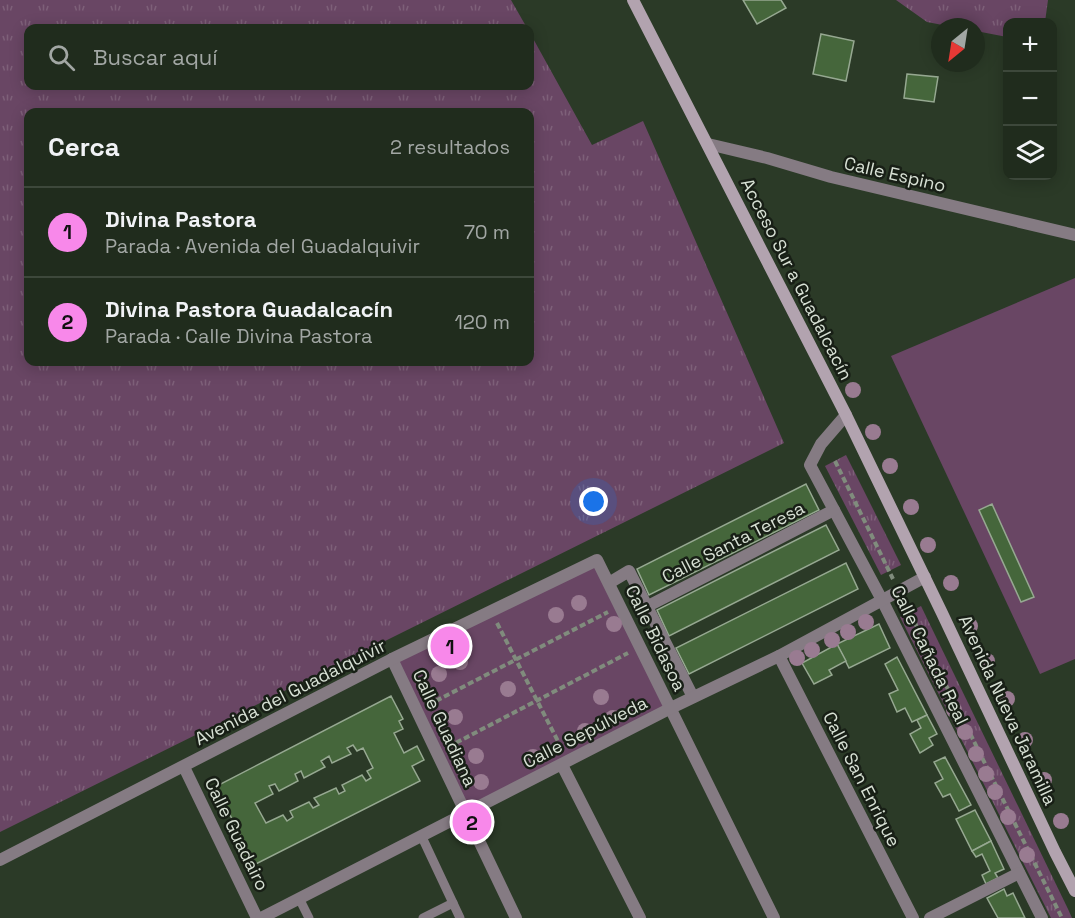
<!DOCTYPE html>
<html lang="es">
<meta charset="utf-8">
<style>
:root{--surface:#202c1d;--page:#283426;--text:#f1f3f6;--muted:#a2a7a4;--line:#3d483b;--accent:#f888ea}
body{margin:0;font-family:"Space Grotesk",sans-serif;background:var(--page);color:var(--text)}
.controls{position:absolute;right:18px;top:18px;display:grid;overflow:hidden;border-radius:12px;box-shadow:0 3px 15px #0003}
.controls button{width:54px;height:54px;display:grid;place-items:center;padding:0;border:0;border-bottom:2px solid var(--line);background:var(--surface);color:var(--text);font:30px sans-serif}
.compass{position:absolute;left:931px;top:18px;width:54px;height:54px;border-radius:50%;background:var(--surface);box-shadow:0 3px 15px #0003;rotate:210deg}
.you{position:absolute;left:594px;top:502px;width:21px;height:21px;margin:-15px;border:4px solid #fff;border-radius:50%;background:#1a73e8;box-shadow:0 0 0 9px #1a73e833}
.badge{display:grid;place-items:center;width:39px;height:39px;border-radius:50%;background:var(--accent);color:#111;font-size:20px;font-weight:700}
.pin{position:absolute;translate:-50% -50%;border:3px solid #fff;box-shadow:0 2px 6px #0006}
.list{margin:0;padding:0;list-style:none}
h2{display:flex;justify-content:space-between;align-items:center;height:78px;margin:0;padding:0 24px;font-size:26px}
h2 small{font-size:20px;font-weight:400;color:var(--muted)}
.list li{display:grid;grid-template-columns:39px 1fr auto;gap:18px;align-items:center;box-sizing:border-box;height:90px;padding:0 24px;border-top:2px solid var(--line)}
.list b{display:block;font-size:22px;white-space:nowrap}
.list p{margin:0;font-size:20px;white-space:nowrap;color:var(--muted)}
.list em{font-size:20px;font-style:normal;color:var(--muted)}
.icon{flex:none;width:33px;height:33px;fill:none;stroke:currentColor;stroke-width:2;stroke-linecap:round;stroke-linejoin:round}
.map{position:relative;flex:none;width:1075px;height:918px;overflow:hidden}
.search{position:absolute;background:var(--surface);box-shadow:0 3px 15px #0003;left:24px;top:24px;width:510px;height:66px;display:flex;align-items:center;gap:15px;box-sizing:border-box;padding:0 21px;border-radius:12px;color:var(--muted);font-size:22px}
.panel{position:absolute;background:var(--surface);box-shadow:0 3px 15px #0003;left:24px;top:108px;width:510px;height:258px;border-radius:12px}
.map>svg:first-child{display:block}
</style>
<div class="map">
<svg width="1075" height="918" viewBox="0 0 1075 918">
<defs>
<pattern id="grass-tufts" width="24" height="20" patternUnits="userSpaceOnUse" patternTransform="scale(1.5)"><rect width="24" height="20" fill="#694664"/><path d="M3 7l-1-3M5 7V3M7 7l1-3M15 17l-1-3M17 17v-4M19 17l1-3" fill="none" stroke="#7e6079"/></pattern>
</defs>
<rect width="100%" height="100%" fill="#2b3a27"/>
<!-- grass -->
<g fill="url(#grass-tufts)" fill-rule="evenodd">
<path d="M0,0H511L527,28H28V86H530V33L592,145L643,121L784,443L0,832ZM28,112H530V362H28Z"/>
<polygon points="896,0 1048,0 1045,22 1008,22 1007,37 976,31 976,27 953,27 927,22"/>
<polygon points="846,455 901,565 881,575 825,466"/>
<polygon points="921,606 1068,909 1072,918 1051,918 900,617"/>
</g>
<!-- green -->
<g fill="#694664">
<polygon points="1075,278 1075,659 1040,674 891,356"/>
<polygon points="597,560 671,708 465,812 392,659"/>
</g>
<!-- building -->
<g fill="#45663b" stroke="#96a891" stroke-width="1.5" fill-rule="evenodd">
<polygon points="743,0 781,0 786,8 757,24"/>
<polygon points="821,34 854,41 846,81 813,74"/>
<polygon points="907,74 938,77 934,102 904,98"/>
<polygon points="806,484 819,510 649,595 637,569"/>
<polygon points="992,504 1034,597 1021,602 979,510"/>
<polygon points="826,525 839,550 669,636 657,610"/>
<polygon points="846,563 858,589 689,674 676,648"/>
<polygon points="879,624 890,648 849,668 837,644"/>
<polygon points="837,644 846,661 829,670 832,675 814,684 802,663"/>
<polygon points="897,657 927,715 912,722 905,708 897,712 889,694 898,690 885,664"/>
<path d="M391,696L403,719L399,721L403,729L394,733L404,753L417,746L424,760L412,766L420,781L248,868L234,841L241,837L230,815L223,818L209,790ZM353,745L357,751L363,748L373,768L367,771L371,778L366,781L362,775L342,785L345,791L339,794L336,788L314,798L319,805L313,808L309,802L290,811L293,817L287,821L283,815L266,823L255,803L273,794L269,786L275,784L279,791L298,781L295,774L301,771L304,778L325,767L321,761L329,756L332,763L351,754L347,748Z"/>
<polygon points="927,715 937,734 929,738 933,745 920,753 910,734 921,728 917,720"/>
<polygon points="945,757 971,805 959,811 950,794 943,797 935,783 943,779 934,762"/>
<polygon points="975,810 991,841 972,851 956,819"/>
<polygon points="991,841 1004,869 995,873 998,878 986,884 982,875 990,871 982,854 976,857 972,851"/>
<polygon points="1004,889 1007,896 1013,893 1025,918 998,918 987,898"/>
</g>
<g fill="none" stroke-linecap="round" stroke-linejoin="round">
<!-- path -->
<g stroke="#808c7d" stroke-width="4" stroke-dasharray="6 3" stroke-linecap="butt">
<polyline points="835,461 893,579"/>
<polyline points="906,605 1062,918"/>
<polyline points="497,623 561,747"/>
<polyline points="428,705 608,612"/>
<polyline points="448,747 628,653"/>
</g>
<!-- lane -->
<g stroke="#857b83" stroke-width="9">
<polyline points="421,835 460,918"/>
<polyline points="299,898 309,918"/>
<polyline points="423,918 453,903"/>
</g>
<!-- street -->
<g stroke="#857b83" stroke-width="12">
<polyline points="708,144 767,158 831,177 1075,235"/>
<polyline points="846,415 821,444 810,465 882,600 1042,918"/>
<polyline points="609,583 629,571 693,697"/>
<polyline points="648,606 834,510"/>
<polyline points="779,656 913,918"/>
<polyline points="392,659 516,918"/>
<polyline points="562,765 640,918"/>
<polyline points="184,767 257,918"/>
<polyline points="0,860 392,659 597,560 774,918"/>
<polyline points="261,918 671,708 779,656 925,577"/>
<polyline points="930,918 1019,873"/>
</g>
<!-- secondary -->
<polyline stroke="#b2a3af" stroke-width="12" points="633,0 846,415 942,613 1055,852 1075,891"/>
</g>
<!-- trees -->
<g fill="#997b91">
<circle cx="853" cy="390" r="8"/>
<circle cx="873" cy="432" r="8"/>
<circle cx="890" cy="466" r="8"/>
<circle cx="911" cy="507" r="8"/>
<circle cx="928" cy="545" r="8"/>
<circle cx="951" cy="583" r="8"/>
<circle cx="579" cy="603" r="8"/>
<circle cx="556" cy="615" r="8"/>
<circle cx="866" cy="622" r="8"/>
<circle cx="614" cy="624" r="8"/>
<circle cx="970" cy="626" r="8"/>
<circle cx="848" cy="632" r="8"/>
<circle cx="832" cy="640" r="8"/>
<circle cx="812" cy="650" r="8"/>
<circle cx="797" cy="658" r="8"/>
<circle cx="987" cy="661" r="8"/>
<circle cx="460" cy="662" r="8"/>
<circle cx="439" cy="674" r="8"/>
<circle cx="508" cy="689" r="8"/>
<circle cx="601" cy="697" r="8"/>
<circle cx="1007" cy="699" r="8"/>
<circle cx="954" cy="710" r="8"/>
<circle cx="455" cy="717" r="8"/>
<circle cx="613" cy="718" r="8"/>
<circle cx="585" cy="731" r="8"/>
<circle cx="965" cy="732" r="8"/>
<circle cx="1025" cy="740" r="8"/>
<circle cx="976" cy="754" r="8"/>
<circle cx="476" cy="756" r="8"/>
<circle cx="533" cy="757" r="8"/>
<circle cx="986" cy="774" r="8"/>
<circle cx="1044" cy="780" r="8"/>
<circle cx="481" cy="782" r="8"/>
<circle cx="995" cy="792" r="8"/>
<circle cx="1008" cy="817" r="8"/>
<circle cx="1061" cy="821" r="8"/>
<circle cx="1027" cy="855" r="8"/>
</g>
<g text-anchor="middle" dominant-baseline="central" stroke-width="5" stroke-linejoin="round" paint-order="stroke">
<!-- street labels -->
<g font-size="18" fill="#d8e1d5" stroke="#181f16">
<text transform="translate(895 174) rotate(13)">Calle Espino</text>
<text transform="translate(797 279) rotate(63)">Acceso Sur a Guadalcacín</text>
<text transform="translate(733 542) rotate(-27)">Calle Santa Teresa</text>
<text transform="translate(656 638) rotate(64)">Calle Bidasoa</text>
<text transform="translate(930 655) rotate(64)">Calle Cañada Real</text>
<text transform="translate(290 692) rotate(-27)">Avenida del Guadalquivir</text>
<text transform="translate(1008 710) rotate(65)">Avenida Nueva Jaramilla</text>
<text transform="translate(445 728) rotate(65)">Calle Guadiana</text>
<text transform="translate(585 732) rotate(-27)">Calle Sepúlveda</text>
<text transform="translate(862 779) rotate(63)">Calle San Enrique</text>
<text transform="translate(237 834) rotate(64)">Calle Guadairo</text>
</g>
</g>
</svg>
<div class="controls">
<button>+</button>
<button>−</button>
<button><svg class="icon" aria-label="layers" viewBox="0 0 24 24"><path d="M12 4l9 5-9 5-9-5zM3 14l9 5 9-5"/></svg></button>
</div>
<svg class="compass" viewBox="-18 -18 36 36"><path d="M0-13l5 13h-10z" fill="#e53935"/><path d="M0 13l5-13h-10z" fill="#a2a7a4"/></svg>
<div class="you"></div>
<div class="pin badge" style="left:450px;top:646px">1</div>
<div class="pin badge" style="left:472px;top:822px">2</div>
<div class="search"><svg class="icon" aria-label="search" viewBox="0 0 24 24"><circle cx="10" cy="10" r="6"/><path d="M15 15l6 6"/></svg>Buscar aquí</div>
<section class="panel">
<h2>Cerca<small>2 resultados</small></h2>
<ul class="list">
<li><span class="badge">1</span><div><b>Divina Pastora</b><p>Parada · Avenida del Guadalquivir</p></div><em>70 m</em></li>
<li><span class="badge">2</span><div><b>Divina Pastora Guadalcacín</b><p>Parada · Calle Divina Pastora</p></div><em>120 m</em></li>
</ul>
</section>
</div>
